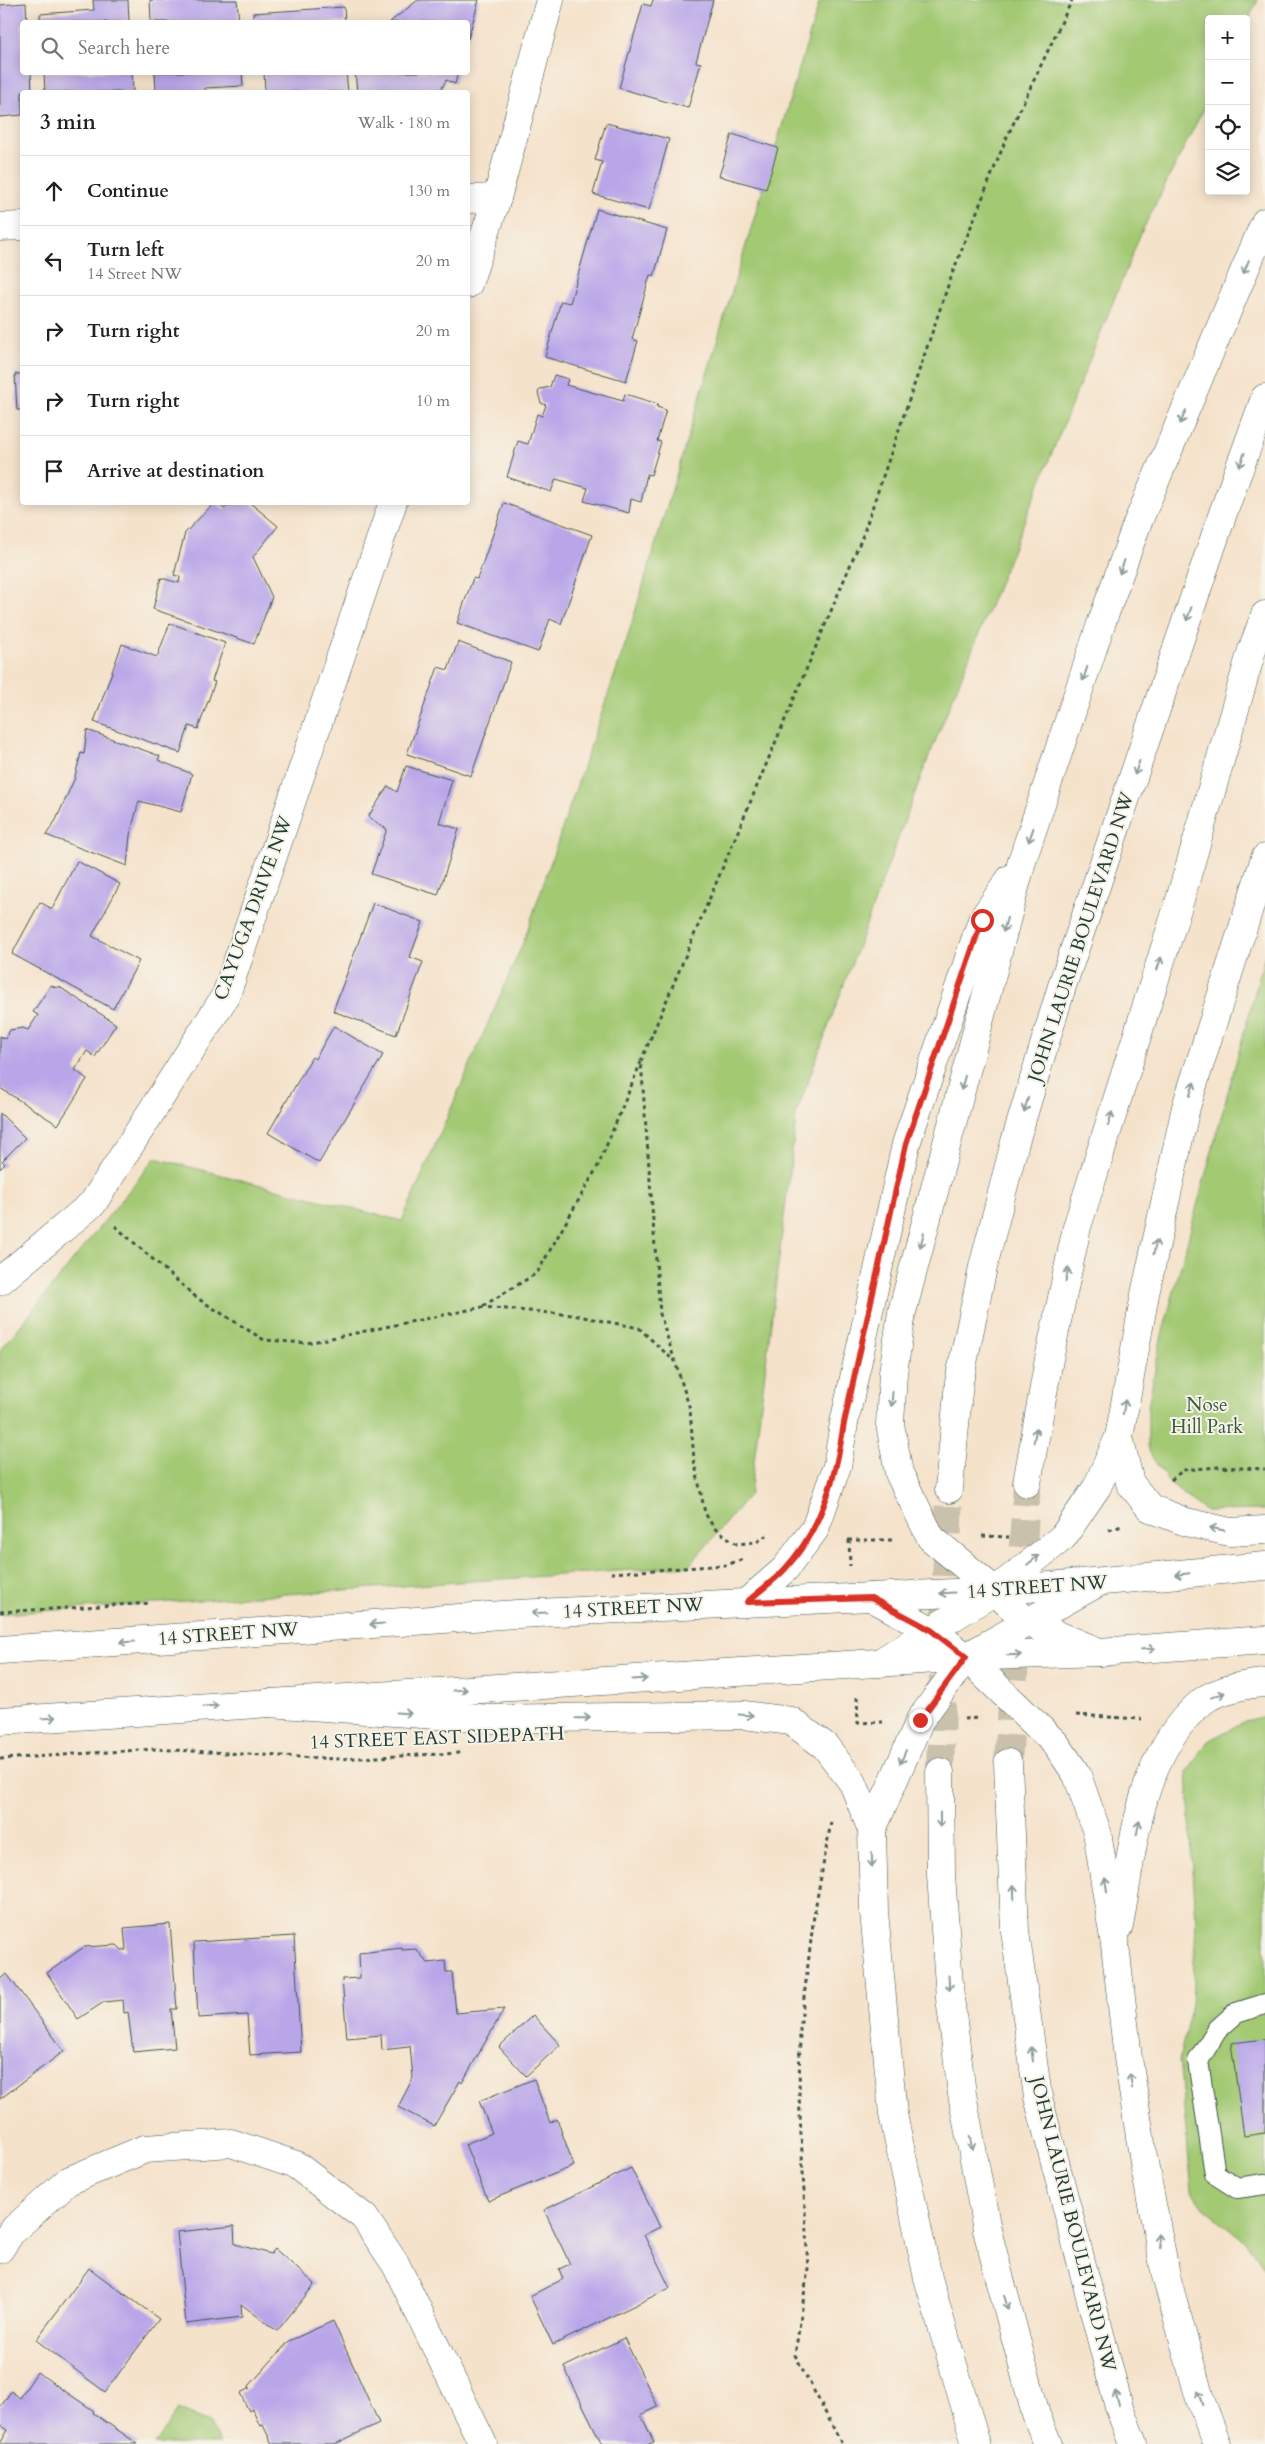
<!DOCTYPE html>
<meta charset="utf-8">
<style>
:root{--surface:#fff;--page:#f6f6f6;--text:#202124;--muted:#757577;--line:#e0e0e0}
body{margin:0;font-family:Cardo,serif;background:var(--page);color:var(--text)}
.controls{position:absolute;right:15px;top:15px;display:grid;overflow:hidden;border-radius:5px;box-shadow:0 2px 12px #0003}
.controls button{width:45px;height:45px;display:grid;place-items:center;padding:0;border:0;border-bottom:1px solid var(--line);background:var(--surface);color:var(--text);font:25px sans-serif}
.stop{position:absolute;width:15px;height:15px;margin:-11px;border:4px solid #d93025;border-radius:50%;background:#fff}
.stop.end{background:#d93025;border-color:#fff;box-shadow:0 1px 5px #0008}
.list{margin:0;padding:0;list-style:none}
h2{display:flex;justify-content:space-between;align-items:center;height:65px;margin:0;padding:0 20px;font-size:21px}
h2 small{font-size:16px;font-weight:400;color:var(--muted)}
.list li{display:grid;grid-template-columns:32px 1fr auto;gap:15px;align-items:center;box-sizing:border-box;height:70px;padding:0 20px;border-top:1px solid var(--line)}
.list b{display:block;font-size:19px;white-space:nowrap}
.list p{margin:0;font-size:16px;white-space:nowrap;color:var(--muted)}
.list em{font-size:16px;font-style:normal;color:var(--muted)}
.icon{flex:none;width:28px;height:28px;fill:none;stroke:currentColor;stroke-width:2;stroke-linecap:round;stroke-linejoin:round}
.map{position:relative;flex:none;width:1265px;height:2444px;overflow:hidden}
.search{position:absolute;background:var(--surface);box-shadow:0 2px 12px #0003;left:20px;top:20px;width:450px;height:55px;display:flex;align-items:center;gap:12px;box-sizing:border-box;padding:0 18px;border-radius:5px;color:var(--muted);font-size:19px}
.panel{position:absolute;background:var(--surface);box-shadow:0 2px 12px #0003;left:20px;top:90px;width:450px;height:415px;border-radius:5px}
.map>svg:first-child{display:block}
</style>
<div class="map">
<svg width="1265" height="2444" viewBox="0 0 1265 2444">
<rect width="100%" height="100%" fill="#f7f3e8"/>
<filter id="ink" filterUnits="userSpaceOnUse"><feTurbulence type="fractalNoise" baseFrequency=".02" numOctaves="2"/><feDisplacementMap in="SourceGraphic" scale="10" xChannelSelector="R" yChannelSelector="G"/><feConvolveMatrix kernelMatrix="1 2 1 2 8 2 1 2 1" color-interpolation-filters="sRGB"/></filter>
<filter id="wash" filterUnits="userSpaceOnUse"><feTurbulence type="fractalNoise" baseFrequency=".0096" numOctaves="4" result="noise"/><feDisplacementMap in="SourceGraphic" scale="20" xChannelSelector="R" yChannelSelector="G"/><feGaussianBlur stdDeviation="1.12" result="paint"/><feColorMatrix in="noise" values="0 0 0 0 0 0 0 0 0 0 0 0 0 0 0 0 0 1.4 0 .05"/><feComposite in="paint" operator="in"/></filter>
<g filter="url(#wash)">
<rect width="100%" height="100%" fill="#f5e2cb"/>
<!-- green -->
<g fill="#a3c973" stroke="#618354">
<polygon points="820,0 1258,0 1246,24 1246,19 1209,19 1209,98 1141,233 922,774 797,1111 750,1494 689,1566 0,1614 0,1351 155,1158 402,1221 523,943 626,642"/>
<polygon points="1265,955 1265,1510 1205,1511 1170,1484 1148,1451 1148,1406 1161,1339"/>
<polygon points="1265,1716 1265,2270 1246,2242 1203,2207 1192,2191 1179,2060 1192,2004 1196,1922 1187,1772 1208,1741 1245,1721"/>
<polygon points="178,2409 209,2422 220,2444 155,2444"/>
</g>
<g id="blocks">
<!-- building -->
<g fill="#b9a6e9">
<polygon points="93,0 128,0 129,22 40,22 40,14 94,10"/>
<polygon points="150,0 237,0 239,22 151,22"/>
<polygon points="418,0 479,0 468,39 468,22 390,22"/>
<polygon points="653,0 713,0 696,62 701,63 688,108 619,88 643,4 651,6"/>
<polygon points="26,3 27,22 22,22 22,72 31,72 32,92 22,92 22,115 0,117 0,5"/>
<polygon points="344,7 345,22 254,22 253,13"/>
<polygon points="44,72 132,72 133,92 45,92"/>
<polygon points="155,72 242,72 243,86 205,88 205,92 156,92"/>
<polygon points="264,72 346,72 348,92 265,92"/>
<polygon points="355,72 458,72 455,84 446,80 442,88 436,92 357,92"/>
<polygon points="606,123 669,139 649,210 593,194 602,162 595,160"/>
<polygon points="732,134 778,148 766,189 719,176"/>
<polygon points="597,209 667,230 654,276 650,275 632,339 638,341 626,381 545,357 561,301 570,303"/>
<polygon points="15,374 22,374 22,410 17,410"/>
<polygon points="554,375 568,379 566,385 623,401 625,394 658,404 657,407 666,410 657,441 661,442 651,475 647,474 641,502 631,499 629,513 584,501 588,488 556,479 551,492 507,477 518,441 528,444 537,414 542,416 546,405 541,403 538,393 540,389 550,387"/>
<polygon points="215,502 224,509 232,502 249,502 278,526 253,557 272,597 254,644 153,609 161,578 179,583 180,577 174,575 185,533"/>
<polygon points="504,503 592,535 561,624 550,619 538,652 457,623 473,578 477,579"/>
<polygon points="170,623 225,643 212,681 215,682 198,729 189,726 180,753 94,722 122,644 157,657"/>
<polygon points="458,642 511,662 471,776 407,754 438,667 448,670"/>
<polygon points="87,730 160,756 158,760 192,774 181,812 139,801 130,835 127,866 46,835 56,820 74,780 81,753 84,754"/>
<polygon points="406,766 452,780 439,823 459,829 438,895 371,874 387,829 368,817 388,786 397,792"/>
<polygon points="77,861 120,884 92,936 139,961 113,1009 12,954 40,902 52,909"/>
<polygon points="373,903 423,922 410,957 423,962 396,1035 333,1011"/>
<polygon points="51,985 56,988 58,986 116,1024 95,1057 87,1051 75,1070 87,1079 58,1125 0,1088 0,1036 5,1039 10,1030 23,1028 28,1030 38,1015 33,1012"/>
<polygon points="334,1026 383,1055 319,1163 268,1133 312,1057 315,1059"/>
<polygon points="0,1113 25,1138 2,1161 5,1164 0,1169"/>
<polygon points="170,1924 177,2009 171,2009 175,2048 133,2052 128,2012 124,2013 123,2000 104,2002 78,2019 47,1973 84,1947 117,1945 122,1950 126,1950 124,1928"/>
<polygon points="294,1936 301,2052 250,2055 247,2015 198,2018 194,1942"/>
<polygon points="402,1948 402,1950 416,1949 428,1963 445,1961 446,1972 452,1972 456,2013 504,2009 462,2083 460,2081 434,2126 398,2107 413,2078 410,2045 409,2047 382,2050 381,2035 347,2038 342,1979 360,1978 359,1953"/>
<polygon points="7,1974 64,2051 0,2099 0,1979"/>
<polygon points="533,2015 560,2045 526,2076 499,2047"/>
<polygon points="1265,2039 1265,2133 1244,2136 1231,2043"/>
<polygon points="534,2079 550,2123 557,2119 574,2166 488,2201 465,2144 492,2133 479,2101"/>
<polygon points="631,2168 660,2227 644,2235 670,2288 553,2345 530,2296 563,2279 559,2269 570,2264 544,2210"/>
<polygon points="234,2226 235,2244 271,2254 275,2249 315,2284 277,2331 241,2304 242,2317 186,2324 177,2232"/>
<polygon points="89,2268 159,2319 105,2392 36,2340"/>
<polygon points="333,2321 379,2423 335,2444 272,2444 263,2425 260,2426 252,2409 249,2411 240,2393 250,2388 249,2386 289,2341"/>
<polygon points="624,2338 658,2407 641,2415 654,2442 649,2444 602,2444 564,2367"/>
<polygon points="37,2372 94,2411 93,2413 138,2444 0,2444 8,2430 0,2425 0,2408 11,2391 20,2398"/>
</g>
</g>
</g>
<g filter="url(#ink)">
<use href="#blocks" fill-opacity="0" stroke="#3f564b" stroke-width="1"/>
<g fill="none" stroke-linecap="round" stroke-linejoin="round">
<!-- primary-tunnel -->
<g stroke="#cac1ad" stroke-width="28" stroke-dasharray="28 14" stroke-linecap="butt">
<polyline points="1020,1589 1027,1483"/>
<polyline points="945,1618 949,1489"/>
<polyline points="1008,1763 1017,1632"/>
<polyline points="940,1772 943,1676"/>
</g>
<!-- lane casing -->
<g stroke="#3f564b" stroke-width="22">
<polyline id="lane" points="1265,2004 1236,2013 1217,2030 1198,2061 1215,2174 1237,2188 1265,2184"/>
</g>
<!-- street casing -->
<g stroke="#3f564b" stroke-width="29">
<g id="street">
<polyline points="468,199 497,198"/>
<polyline points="0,227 22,226"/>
<polyline points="468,284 497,198 550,0"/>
<polyline points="0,1281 93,1203 226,995 393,502"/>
<polyline points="0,2249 12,2231 68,2181 145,2149 231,2143 296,2165 364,2217 396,2265 483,2444"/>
</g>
</g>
<!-- secondary casing -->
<g stroke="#3f564b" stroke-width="29">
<g id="secondary">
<polyline points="0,1650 517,1614 995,1591 1265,1566"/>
<polyline points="0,1721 966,1657 1099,1652 1265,1640"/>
</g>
</g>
<!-- primary casing -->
<g stroke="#3f564b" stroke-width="29">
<g id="primary">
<polyline points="1265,858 1186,1107 1145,1294 1119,1437 1130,1483 1150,1508 1186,1522 1230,1532 1265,1530"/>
<polyline points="1027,1483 1049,1359 1077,1227 1179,903 1252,650 1265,615"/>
<polyline points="949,1489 959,1382 983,1267 1015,1142 1062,986 1223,513 1265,398"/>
<polyline points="871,1597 931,1630 966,1657 1056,1744 1077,1775 1097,1832 1115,1945 1128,2058 1144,2163 1166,2276 1200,2399 1217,2444"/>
<polyline points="747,1602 785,1569 815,1529 837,1466 844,1423 906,1144 982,920 1010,879"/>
<polyline points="1099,1652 1028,1623 995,1591 931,1538 899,1473 890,1424 893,1373 902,1312 1022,861 1100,627 1137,524 1265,222"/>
<polyline points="879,1663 995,1591 1063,1537 1097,1487 1119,1437"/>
<polyline points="268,1703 492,1719 744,1715 791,1721 825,1746 853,1783 872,1830 874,1912 893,2114 928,2278 976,2444"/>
<polyline points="1008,1763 1015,1931 1038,2097 1119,2407 1133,2444"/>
<polyline points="940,1772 941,1875 950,1998 962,2094 987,2230 1036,2415 1048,2444"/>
<polyline points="872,1830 920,1720 966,1657 1099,1582"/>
<path d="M1119,1926C1133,1851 1138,1753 1203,1701C1217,1690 1248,1684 1265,1683"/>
</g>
</g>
<!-- path -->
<g stroke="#3f564b" stroke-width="3" stroke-dasharray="4 4" stroke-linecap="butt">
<polyline points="115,1226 197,1298 264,1340 307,1343 483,1307 573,1315 639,1328 672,1359"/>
<polyline points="483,1306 537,1273 598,1166 641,1062"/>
<polyline points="1171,1480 1183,1470 1218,1467 1265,1469"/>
<polyline points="1109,1530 1122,1526"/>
<polyline points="767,1535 757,1542 737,1544 714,1528 705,1513 694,1460 690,1409 660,1314 641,1061 863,535 952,274 1006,139 1072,0"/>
<polyline points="982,1536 1009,1537"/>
<polyline points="848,1540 894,1540"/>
<polyline points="849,1540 850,1566"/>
<polyline points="611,1573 726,1565 744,1559"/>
<polyline points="0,1612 151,1603"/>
<polyline points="857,1697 858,1723 883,1722"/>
<polyline points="1076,1715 1142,1719"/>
<polyline points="964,1719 980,1718"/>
<polyline points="0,1759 155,1749 336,1759 461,1753"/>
<polyline points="831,1822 814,1915 800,2030 799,2095 808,2269 795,2355 842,2444"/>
</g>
<!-- lane -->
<use href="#lane" stroke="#fff" stroke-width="20"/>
<!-- street -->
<use href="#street" stroke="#fff" stroke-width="28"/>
<!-- secondary -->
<use href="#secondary" stroke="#fff" stroke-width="28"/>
<!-- primary -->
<use href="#primary" stroke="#fff" stroke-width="28"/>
</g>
<!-- one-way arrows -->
<defs><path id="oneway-shaft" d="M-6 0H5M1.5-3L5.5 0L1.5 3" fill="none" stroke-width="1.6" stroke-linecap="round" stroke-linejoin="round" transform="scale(1.25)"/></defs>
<g stroke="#8f9e9a">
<use href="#oneway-shaft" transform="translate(1246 267) rotate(113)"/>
<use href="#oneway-shaft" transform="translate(1183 417) rotate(113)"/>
<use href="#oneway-shaft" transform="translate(1242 460) rotate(110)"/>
<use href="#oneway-shaft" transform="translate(1122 567) rotate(110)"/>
<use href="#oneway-shaft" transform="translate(1189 614) rotate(109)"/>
<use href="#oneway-shaft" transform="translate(1085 674) rotate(108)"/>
<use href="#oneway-shaft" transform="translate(1137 768) rotate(109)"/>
<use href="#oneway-shaft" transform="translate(1031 835) rotate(109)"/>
<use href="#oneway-shaft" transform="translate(1005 925) rotate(105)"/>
<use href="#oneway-shaft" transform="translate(1159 964) rotate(-72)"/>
<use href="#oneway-shaft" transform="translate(963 1083) rotate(105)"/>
<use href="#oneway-shaft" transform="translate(1192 1089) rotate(-72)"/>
<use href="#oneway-shaft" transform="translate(1026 1105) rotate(107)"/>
<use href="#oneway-shaft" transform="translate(1110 1119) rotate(-73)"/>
<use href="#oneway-shaft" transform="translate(922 1240) rotate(105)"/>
<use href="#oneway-shaft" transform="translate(1155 1247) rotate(-78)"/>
<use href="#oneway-shaft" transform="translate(1067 1275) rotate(-78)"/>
<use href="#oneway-shaft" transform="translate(892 1399) rotate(94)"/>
<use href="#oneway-shaft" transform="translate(1124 1407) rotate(-80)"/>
<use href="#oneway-shaft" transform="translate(1035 1435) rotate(-80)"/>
<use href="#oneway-shaft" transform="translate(1217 1529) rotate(-168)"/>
<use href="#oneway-shaft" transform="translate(1033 1560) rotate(-39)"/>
<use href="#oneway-shaft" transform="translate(1182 1574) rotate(174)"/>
<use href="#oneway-shaft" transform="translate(947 1593) rotate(177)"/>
<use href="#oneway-shaft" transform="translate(539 1613) rotate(177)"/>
<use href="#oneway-shaft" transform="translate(377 1624) rotate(176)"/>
<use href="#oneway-shaft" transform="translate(127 1642) rotate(176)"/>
<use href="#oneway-shaft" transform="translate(1148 1649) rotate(-4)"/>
<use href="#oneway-shaft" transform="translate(1014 1655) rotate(-2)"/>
<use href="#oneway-shaft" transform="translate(640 1679) rotate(-4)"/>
<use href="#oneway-shaft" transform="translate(460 1690) rotate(-4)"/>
<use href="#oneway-shaft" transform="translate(1218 1695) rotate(-20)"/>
<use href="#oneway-shaft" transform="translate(211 1706) rotate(-4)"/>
<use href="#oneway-shaft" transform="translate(404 1713) rotate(4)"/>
<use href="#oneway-shaft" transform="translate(746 1715) rotate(4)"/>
<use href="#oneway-shaft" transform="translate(49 1718) rotate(-4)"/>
<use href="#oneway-shaft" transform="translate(583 1718) rotate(-1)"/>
<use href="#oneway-shaft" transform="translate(903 1757) rotate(114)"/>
<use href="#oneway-shaft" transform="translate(940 1820) rotate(90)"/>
<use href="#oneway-shaft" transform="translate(1138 1828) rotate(-78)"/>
<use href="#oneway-shaft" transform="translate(872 1860) rotate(89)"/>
<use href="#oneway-shaft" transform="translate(1106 1885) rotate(-99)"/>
<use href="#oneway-shaft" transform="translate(1014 1892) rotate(-92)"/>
<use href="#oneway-shaft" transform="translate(949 1983) rotate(86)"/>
<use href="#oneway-shaft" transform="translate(1032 2054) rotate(-98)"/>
<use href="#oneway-shaft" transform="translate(1131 2081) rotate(-99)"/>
<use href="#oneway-shaft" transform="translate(971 2143) rotate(79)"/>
<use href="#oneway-shaft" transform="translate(1159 2241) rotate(-101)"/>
<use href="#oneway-shaft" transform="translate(1006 2302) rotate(75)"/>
<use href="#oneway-shaft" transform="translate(1117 2398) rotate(-105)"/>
<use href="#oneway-shaft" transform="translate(1200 2398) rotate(-108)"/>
</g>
</g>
<g fill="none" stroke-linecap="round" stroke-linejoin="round" filter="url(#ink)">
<!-- route -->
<path stroke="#d93025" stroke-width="6" d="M920,1720L966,1657L931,1630L871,1598L747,1602C759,1591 774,1581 785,1569C822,1529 836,1476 844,1423L906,1144L982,920"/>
</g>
<g text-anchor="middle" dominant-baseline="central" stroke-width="4" stroke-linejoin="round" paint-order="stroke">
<!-- street labels -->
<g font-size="19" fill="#1f3d34" stroke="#f7f3e8">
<text transform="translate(253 908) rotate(-70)">CAYUGA DRIVE NW</text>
<text transform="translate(1081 937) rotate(-72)">JOHN LAURIE BOULEVARD NW</text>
<text transform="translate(1037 1587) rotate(-4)">14 STREET NW</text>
<text transform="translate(633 1608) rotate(-3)">14 STREET NW</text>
<text transform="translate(228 1634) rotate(-4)">14 STREET NW</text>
<text transform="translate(437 1738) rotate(-2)">14 STREET EAST SIDEPATH</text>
<text transform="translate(1073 2224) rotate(76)">JOHN LAURIE BOULEVARD NW</text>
</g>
<!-- park labels -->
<g font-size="19" fill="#395941" stroke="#f7f3e8">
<text x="1207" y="1405">Nose<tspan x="1207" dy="22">Hill Park</tspan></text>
</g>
</g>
</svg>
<div class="controls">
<button>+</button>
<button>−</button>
<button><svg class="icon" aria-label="locate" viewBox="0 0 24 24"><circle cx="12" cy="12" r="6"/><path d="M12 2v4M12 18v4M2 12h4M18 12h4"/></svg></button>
<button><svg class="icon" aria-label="layers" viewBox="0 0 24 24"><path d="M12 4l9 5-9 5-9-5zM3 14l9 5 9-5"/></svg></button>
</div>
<div class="stop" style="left:982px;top:920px"></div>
<div class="stop end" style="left:920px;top:1720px"></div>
<div class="search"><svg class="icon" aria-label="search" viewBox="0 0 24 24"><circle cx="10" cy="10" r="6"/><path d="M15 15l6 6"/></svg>Search here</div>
<section class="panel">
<h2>3 min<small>Walk · 180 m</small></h2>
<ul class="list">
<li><svg class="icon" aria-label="ahead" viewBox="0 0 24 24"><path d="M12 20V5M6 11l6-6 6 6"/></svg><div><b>Continue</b></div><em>130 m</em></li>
<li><svg class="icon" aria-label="left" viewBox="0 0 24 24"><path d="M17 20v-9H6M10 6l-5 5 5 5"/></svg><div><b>Turn left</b><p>14 Street NW</p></div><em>20 m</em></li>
<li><svg class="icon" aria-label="right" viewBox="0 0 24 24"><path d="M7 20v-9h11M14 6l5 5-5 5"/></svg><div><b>Turn right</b></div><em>20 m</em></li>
<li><svg class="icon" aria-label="right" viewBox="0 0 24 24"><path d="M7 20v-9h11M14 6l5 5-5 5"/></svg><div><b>Turn right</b></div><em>10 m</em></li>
<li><svg class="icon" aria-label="arrive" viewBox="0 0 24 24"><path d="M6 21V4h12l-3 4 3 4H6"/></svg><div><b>Arrive at destination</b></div></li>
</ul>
</section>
</div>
